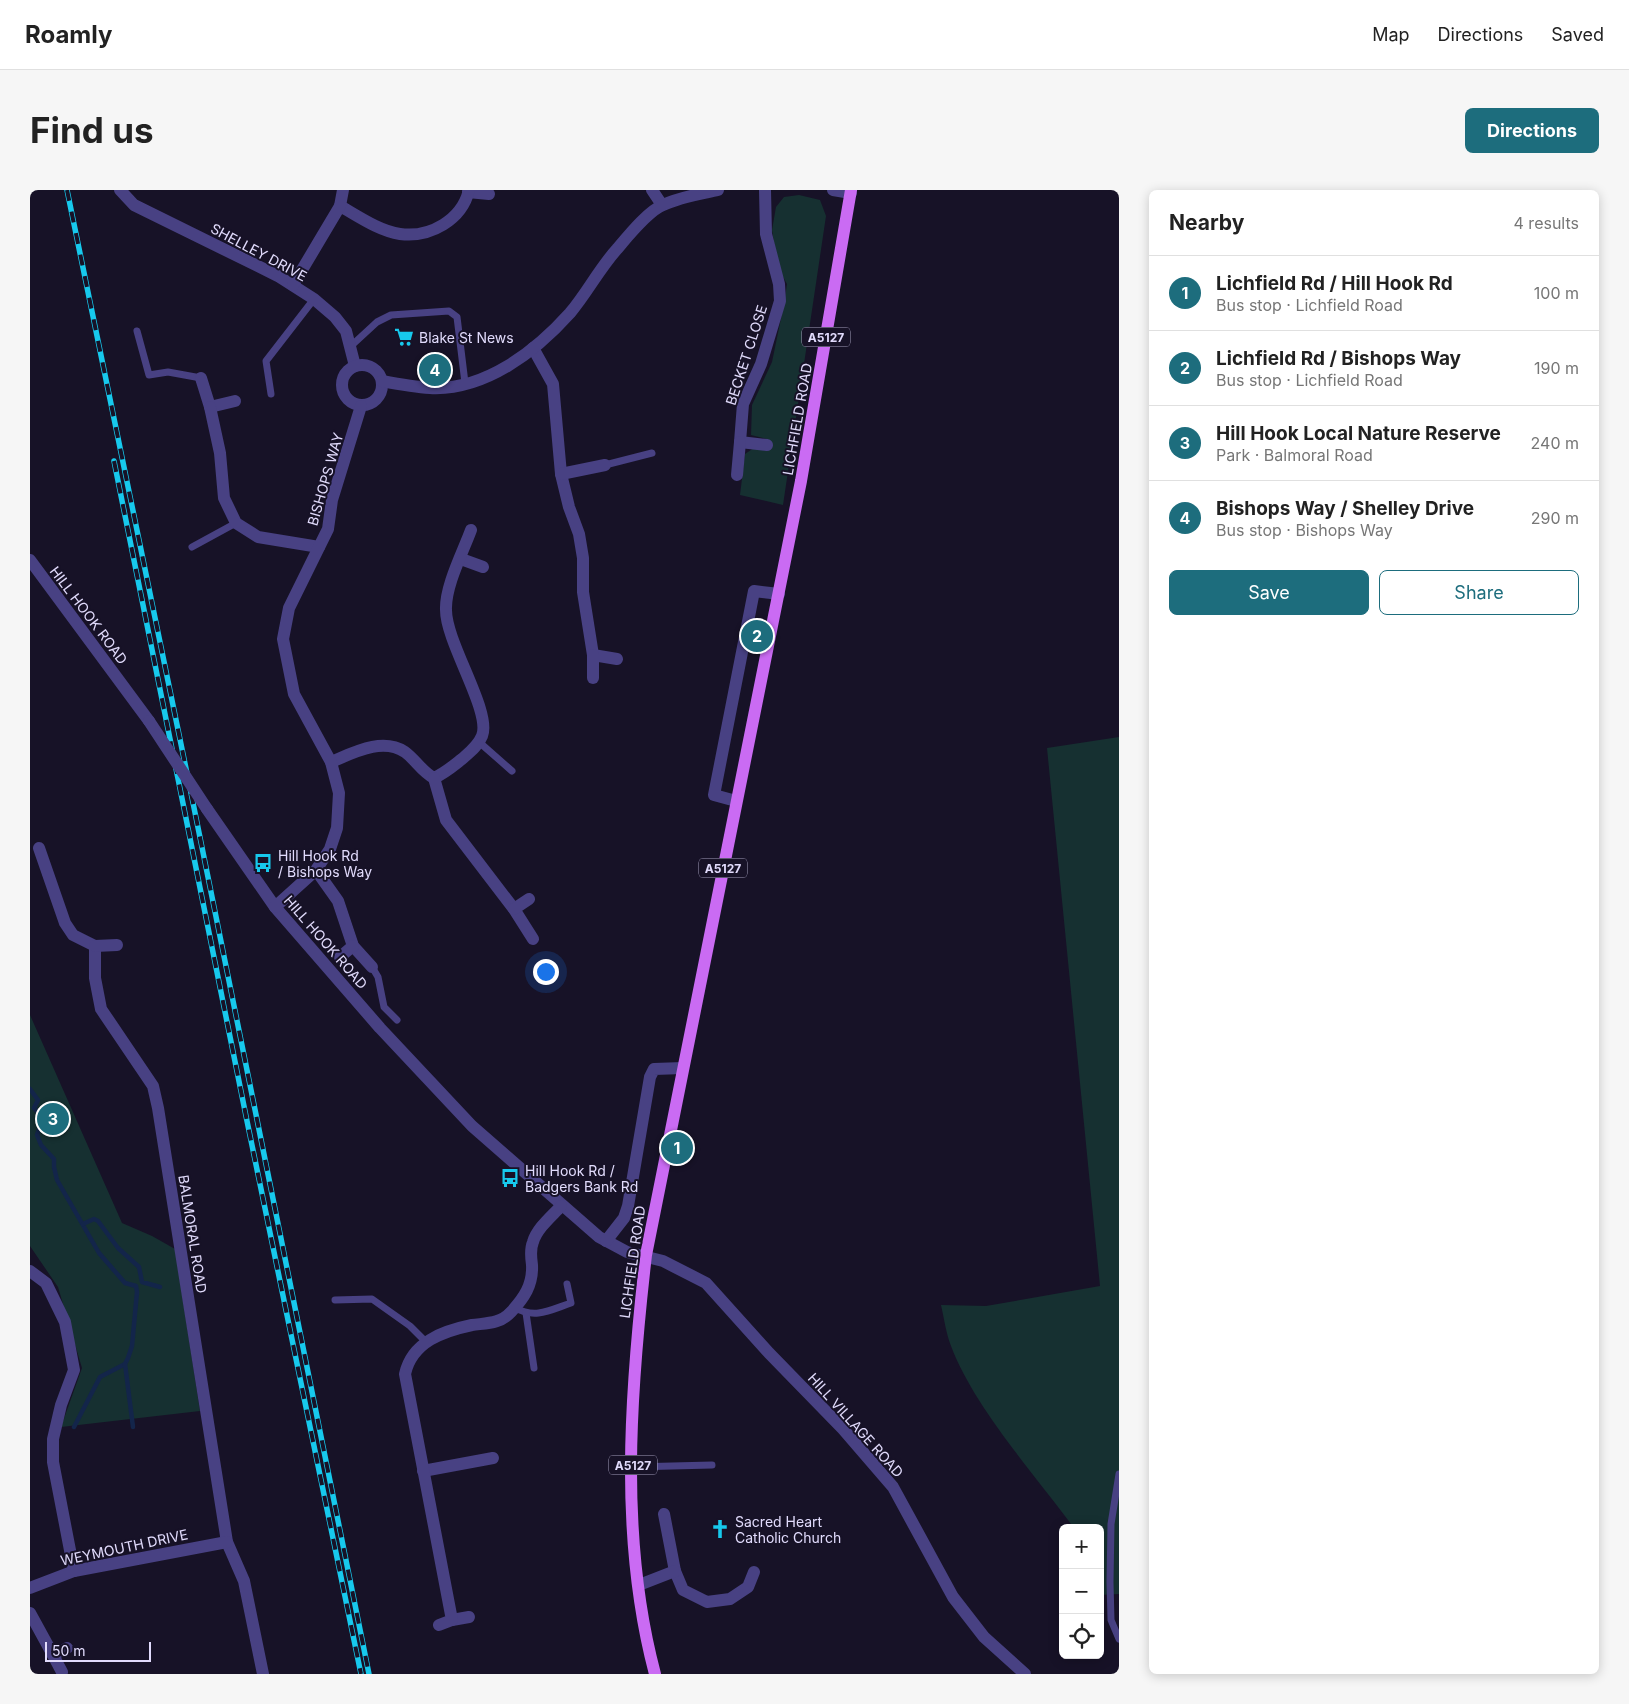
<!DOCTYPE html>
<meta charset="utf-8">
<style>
:root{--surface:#fff;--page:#f6f6f6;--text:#222;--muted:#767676;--line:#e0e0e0;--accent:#1d6d7d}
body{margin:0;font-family:Inter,sans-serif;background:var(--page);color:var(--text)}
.controls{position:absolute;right:15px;bottom:15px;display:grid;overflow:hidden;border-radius:8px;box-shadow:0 2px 12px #0003}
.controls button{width:45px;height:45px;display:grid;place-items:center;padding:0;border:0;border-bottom:1px solid var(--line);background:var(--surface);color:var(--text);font:25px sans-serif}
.scale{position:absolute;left:15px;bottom:12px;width:106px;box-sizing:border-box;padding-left:5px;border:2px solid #e1dbfc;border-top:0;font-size:14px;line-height:18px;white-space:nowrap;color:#e1dbfc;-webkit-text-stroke:4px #171227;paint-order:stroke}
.you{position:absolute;left:515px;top:781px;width:18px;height:18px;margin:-12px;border:4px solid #fff;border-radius:50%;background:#1a73e8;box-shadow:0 0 0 8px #1a73e833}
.badge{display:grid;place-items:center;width:32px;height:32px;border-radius:50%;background:var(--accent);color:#fff;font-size:16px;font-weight:700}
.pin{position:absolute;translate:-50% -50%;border:2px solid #fff;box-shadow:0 1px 5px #0006}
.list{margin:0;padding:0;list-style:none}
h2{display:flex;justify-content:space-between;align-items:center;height:65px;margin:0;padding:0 20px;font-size:21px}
h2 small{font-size:16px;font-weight:400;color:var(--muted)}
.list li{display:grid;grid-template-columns:32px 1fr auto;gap:15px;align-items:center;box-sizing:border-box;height:75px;padding:0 20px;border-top:1px solid var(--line)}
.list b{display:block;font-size:19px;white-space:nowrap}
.list p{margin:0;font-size:16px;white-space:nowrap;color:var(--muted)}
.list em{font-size:16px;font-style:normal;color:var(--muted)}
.actions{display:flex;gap:10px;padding:15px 20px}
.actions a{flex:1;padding:11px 0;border:1px solid var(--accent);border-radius:8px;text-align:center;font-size:18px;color:var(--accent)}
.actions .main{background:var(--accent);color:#fff}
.icon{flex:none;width:28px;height:28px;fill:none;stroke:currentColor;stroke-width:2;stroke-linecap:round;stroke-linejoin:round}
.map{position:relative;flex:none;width:1089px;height:1484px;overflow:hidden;border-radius:8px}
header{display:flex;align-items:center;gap:30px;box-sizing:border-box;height:70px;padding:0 25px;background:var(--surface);border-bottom:1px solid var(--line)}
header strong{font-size:24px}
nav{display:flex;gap:28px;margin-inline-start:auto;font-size:18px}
.intro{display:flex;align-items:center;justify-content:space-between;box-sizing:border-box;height:120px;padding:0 30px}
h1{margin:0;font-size:35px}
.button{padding:12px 22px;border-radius:8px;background:var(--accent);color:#fff;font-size:18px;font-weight:700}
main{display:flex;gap:30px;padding:0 30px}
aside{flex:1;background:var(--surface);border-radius:8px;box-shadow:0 2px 12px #0003}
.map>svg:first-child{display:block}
</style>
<header>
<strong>Roamly</strong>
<nav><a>Map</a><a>Directions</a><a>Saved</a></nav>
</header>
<div class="intro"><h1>Find us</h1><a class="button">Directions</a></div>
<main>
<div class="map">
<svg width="1089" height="1484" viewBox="0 0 1089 1484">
<rect width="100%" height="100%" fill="#171227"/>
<!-- green -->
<g fill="#163031">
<polygon points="769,5 790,10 796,26 753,315 710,305 715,264 737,249 721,245 722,215 742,172 754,114 757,94 748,78 742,40 746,17 754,7"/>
<path d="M1089,547V1404L1070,1405V1338H1044C1005,1285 944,1217 921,1156C916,1143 914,1128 911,1115L956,1116L1070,1096L1017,558Z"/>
<polygon points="0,825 92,1033 122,1046 145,1059 170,1221 31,1237 52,1178 28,1097 0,1056"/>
</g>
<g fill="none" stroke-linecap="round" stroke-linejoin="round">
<!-- stream -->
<g stroke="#13254a" stroke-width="4.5">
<polyline points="0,899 8,910 4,918 13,928 7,945 11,955 24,969 24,977 27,990 69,1063 95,1093 106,1096 107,1102 102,1156 98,1168 95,1174 70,1187 44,1237"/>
<polyline points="53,1034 64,1029 68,1031 88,1058 109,1077 112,1092 130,1097"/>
<polyline points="95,1174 103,1237"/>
</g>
<!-- lane -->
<g stroke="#484183" stroke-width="7">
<polyline points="107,141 119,185 138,182 171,188"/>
<polyline points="321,156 347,132 361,125 419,121 427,127 435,193"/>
<polyline points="241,204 236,171 284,109"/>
<polyline points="575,275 622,263"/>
<polyline points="162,357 206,333"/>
<polyline points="449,552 482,581"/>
<polyline points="342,777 348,787 354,817 367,830"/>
<polyline points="305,1110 342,1109 380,1136 396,1152"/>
<path d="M485,1118C506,1129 520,1120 541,1113L537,1094"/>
<polyline points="496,1123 504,1178"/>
<polyline points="602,1277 682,1275"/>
<polyline points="1089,1284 1081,1334 1080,1392 1081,1430 1089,1449"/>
</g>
<!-- street -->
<g stroke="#484183" stroke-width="12">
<polyline points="90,0 104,15 248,86 284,109 305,127 316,141 325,176"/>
<polyline points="622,0 632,15"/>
<polyline points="735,0 736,44 749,94 750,111 731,174 713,214 710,252 737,255"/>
<polyline points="803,0 821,3"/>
<polyline points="438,2 459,4"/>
<path d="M310,16C328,26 349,41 370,44C400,48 432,30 439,0"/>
<polyline points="263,95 310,16 313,0"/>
<polyline points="503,158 523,194 531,284 539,317 549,344 553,368 553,402 563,465 587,469"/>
<circle cx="332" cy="195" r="20"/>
<polyline points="171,188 180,217 205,211"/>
<path d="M352,191C368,194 384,197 400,198C455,201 506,161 540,123C557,103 569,79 587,59C598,46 618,21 633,15C650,7 670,4 688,0"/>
<polyline points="180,217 190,263 194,308 206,333 228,347 289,357"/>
<polyline points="531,284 575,275"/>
<polyline points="707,285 710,252"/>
<polyline points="431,369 453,377"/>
<polyline points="0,370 119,531"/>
<polyline points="563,465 563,488"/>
<path d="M301,572C323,563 352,547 375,562C386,570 392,582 404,588C415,583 423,576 432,569C440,562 448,556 452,546C462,522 416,453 416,420C415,396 433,362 441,340"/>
<polyline points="404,588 416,630 484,719 503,749"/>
<polyline points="706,611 684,605 724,401 749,404"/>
<polyline points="177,619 245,717 350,838 442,936 569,1047 597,1062 633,1071 676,1093 739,1163 813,1239 863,1297 923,1407 954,1447 995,1484"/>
<polyline points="9,658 35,733 43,745 65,756 65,788 71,819 123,896 128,918 197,1352 214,1391 233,1484"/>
<polyline points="286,680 308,711 323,756 342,777"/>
<polyline points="245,717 286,680 300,659 307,638 309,603 301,572 264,504 253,449 259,418 298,339 302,310 331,216"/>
<polyline points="484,719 499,709"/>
<polyline points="65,756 87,755"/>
<polyline points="310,767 323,756"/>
<polyline points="576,1051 594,1028 598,1016 620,887 624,879 653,878"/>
<polyline points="0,1081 16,1093 35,1132 44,1180 31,1215 23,1249 23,1272 44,1381"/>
<polyline points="393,1281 463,1268"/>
<polyline points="634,1324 645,1381 653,1400 677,1412 700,1409 718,1397 724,1382"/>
<polyline points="609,1395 645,1381"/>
<polyline points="0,1398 44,1381 197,1352"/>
<polyline points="0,1423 23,1465"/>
<polyline points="422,1430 439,1427"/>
<path d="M409,1435L422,1430L375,1184C382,1152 413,1141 442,1135C457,1133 470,1134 481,1122C494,1108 503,1095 502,1075C501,1068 500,1059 503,1052C507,1038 522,1026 531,1016"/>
<polyline points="32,1482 23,1465 37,1458"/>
</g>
<!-- primary -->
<path stroke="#ca6bf3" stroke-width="12" d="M625,1484C589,1349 600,1203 616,1065L771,291L821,0"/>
<!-- rail casing -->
<g stroke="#17c9ed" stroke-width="5.5">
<g id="rail">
<polyline points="37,0 159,593 339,1484"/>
<polyline points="84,271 217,931 331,1484"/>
</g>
</g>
<!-- rail -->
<use href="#rail" stroke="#171227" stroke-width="4" stroke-dasharray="11" stroke-linecap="butt"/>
<!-- street-bridge -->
<polyline stroke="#484183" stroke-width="12" points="119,531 177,619"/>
</g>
<!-- icons -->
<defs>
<g id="supermarket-bare" transform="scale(1.5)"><path d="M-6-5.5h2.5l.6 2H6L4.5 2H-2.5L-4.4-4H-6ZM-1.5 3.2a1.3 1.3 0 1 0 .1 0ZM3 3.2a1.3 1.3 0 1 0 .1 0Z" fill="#17c9ed" stroke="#171227" stroke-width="2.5" paint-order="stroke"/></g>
<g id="bus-bare" transform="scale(1.5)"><path d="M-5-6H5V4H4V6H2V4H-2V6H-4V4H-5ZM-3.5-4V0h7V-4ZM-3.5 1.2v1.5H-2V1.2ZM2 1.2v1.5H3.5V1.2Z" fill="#17c9ed" stroke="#171227" stroke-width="2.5" paint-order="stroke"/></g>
<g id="church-bare" transform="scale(1.5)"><path d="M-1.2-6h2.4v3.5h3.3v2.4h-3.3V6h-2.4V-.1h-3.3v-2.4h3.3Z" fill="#17c9ed" stroke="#171227" stroke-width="2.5" paint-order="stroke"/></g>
</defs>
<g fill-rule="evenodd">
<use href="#supermarket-bare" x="374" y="147"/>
<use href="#bus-bare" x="233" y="673"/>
<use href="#bus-bare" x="480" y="988"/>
<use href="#church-bare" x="690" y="1339"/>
</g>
<g text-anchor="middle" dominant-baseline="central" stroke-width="4" stroke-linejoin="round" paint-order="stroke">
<!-- shield labels -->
<g fill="#171227" stroke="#a49fbc" stroke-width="1">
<rect x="772" y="137.5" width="48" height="19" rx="4"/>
<rect x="669" y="668.5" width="48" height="19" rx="4"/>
<rect x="579" y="1265.5" width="48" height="19" rx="4"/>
</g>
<g font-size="12" font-weight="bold" fill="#e1dbfc">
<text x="796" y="147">A5127</text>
<text x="693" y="678">A5127</text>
<text x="603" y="1275">A5127</text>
</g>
<!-- street labels -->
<g font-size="14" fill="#e1dbfc" stroke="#171227">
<text transform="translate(229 62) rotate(28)">SHELLEY DRIVE</text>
<text transform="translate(716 165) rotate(-72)">BECKET CLOSE</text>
<text transform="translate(767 229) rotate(-80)">LICHFIELD ROAD</text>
<text transform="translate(295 289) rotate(-74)">BISHOPS WAY</text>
<text transform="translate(59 425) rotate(53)">HILL HOOK ROAD</text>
<text transform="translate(296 752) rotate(49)">HILL HOOK ROAD</text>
<text transform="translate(163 1044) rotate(81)">BALMORAL ROAD</text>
<text transform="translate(602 1072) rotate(-82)">LICHFIELD ROAD</text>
<text transform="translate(826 1235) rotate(48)">HILL VILLAGE ROAD</text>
<text transform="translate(94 1357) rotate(-12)">WEYMOUTH DRIVE</text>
</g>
<!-- poi labels -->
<g font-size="14" fill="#e1dbfc" stroke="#171227" text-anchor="start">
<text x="389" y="147">Blake St News</text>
<text x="248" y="665">Hill Hook Rd<tspan x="248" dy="16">/ Bishops Way</tspan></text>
<text x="495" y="980">Hill Hook Rd /<tspan x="495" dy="16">Badgers Bank Rd</tspan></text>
<text x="705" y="1331">Sacred Heart<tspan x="705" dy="16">Catholic Church</tspan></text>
</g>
</g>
</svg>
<div class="controls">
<button>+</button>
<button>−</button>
<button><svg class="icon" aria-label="locate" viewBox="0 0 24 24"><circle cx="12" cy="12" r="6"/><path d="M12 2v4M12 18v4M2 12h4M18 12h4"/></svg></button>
</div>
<div class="scale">50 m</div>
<div class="you"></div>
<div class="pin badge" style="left:647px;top:958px">1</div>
<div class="pin badge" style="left:727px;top:446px">2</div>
<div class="pin badge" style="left:23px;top:929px">3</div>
<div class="pin badge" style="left:405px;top:180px">4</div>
</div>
<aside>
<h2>Nearby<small>4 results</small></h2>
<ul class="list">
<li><span class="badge">1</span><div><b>Lichfield Rd / Hill Hook Rd</b><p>Bus stop · Lichfield Road</p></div><em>100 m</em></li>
<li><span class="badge">2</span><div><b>Lichfield Rd / Bishops Way</b><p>Bus stop · Lichfield Road</p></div><em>190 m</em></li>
<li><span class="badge">3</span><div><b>Hill Hook Local Nature Reserve</b><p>Park · Balmoral Road</p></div><em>240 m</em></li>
<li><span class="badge">4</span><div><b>Bishops Way / Shelley Drive</b><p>Bus stop · Bishops Way</p></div><em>290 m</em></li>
</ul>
<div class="actions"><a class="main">Save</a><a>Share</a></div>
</aside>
</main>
